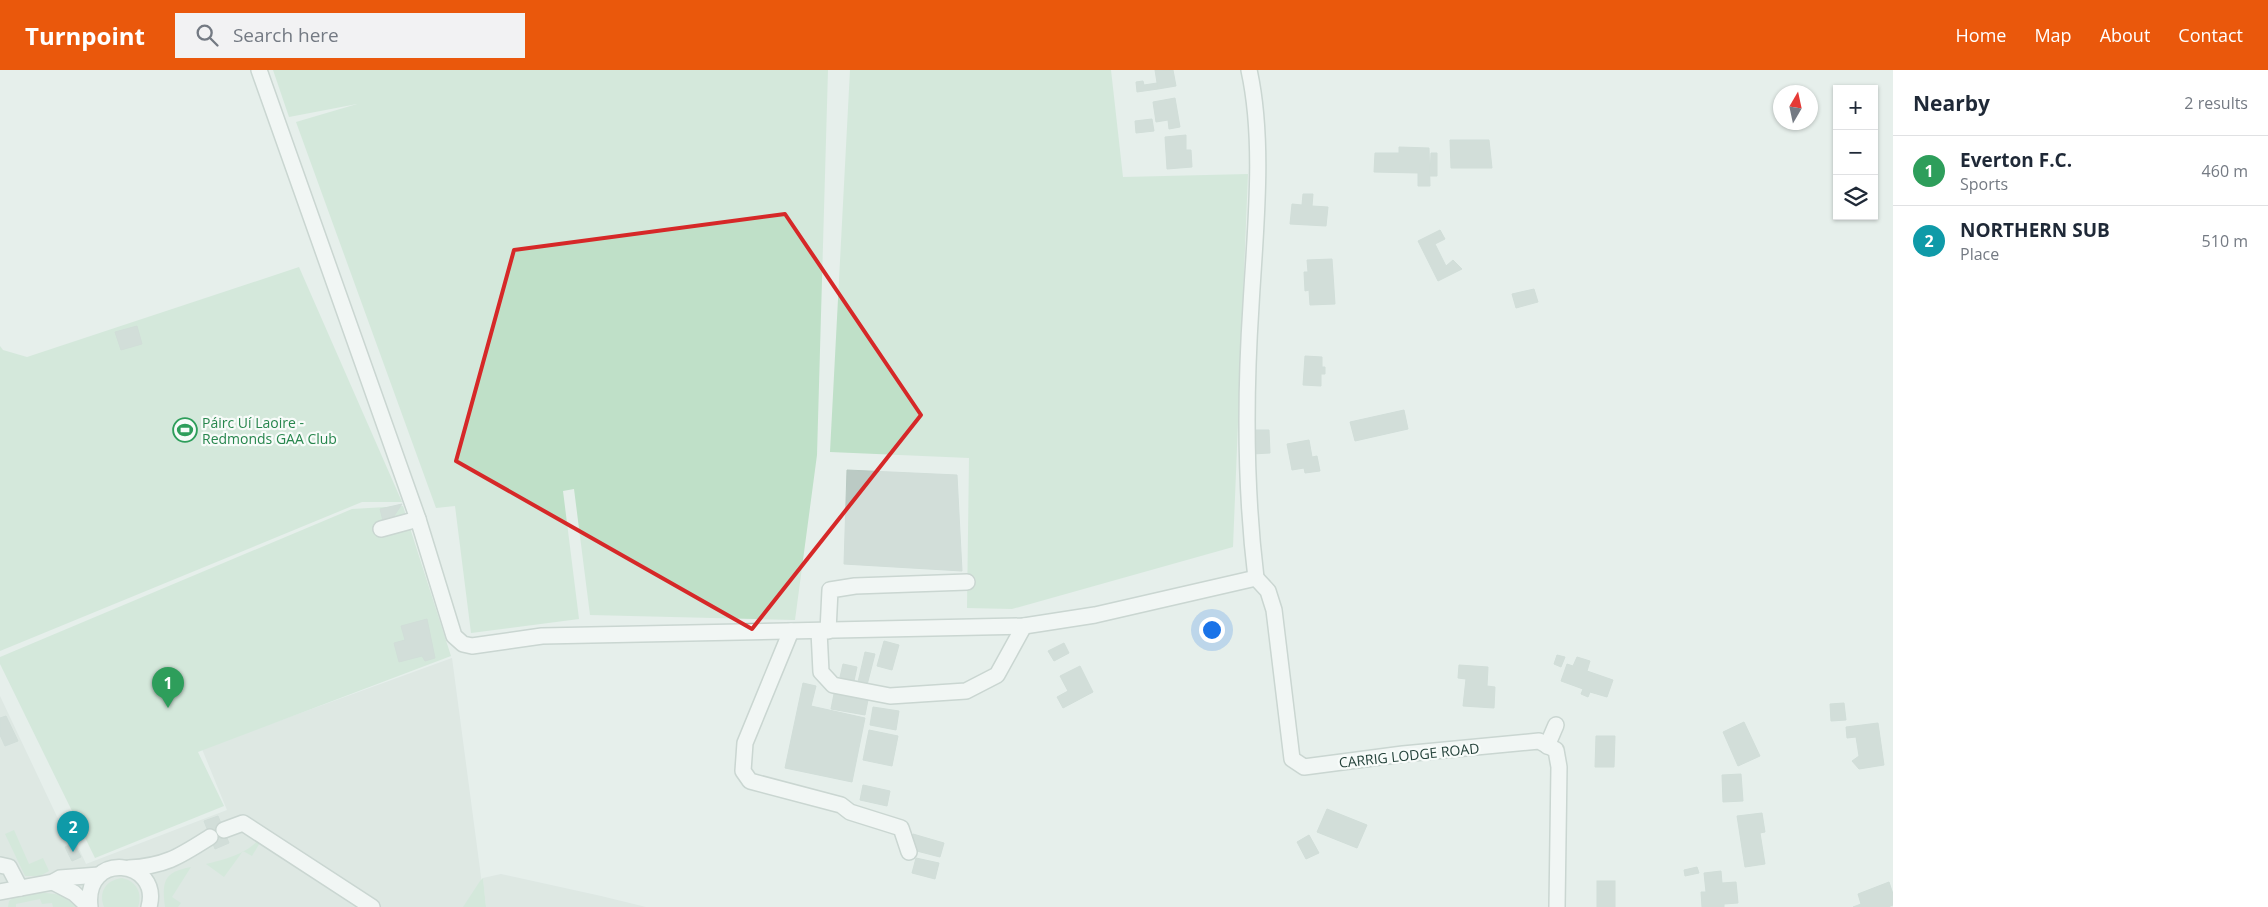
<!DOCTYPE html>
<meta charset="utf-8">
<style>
:root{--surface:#fff;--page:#f2f2f3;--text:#1f2937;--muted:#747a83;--line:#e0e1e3;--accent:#ea580c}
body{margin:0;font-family:"Open Sans",sans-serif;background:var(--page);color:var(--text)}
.controls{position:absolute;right:15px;top:15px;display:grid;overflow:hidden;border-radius:0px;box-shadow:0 1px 4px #0004}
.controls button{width:45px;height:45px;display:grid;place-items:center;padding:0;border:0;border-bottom:1px solid var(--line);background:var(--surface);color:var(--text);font:25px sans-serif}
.compass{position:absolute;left:1773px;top:15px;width:45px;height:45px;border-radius:50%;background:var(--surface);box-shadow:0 1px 4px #0004;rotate:9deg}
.you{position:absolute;left:1211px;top:559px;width:18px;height:18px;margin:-12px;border:4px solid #fff;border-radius:50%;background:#1a73e8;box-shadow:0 0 0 8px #1a73e833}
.badge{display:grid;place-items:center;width:32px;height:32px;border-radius:50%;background:var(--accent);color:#fff;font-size:16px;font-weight:700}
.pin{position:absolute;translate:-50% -41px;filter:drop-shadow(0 1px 2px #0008)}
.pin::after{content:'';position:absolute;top:26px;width:18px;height:15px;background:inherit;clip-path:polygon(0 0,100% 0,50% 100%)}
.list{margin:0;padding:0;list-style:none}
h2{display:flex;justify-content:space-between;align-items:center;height:65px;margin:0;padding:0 20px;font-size:21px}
h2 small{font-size:16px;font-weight:400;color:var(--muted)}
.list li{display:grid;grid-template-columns:32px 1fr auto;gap:15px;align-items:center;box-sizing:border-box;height:70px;padding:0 20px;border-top:1px solid var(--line)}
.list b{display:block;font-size:19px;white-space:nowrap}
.list p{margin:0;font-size:16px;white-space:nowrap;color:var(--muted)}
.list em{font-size:16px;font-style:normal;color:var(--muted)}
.icon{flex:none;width:28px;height:28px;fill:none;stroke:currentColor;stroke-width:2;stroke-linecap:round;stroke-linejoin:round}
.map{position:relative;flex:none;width:1893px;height:837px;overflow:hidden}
header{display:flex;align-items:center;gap:30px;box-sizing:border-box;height:70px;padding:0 25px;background:var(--accent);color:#fff}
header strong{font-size:24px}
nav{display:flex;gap:28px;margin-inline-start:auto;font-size:18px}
.search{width:350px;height:45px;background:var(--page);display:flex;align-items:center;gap:12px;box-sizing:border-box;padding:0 18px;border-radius:0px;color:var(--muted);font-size:19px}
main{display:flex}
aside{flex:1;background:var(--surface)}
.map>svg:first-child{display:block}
</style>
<header>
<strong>Turnpoint</strong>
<div class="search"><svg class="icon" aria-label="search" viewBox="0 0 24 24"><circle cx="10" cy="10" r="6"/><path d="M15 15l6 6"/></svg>Search here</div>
<nav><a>Home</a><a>Map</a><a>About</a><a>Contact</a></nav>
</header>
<main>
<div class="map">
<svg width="1893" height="837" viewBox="0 0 1893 837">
<rect width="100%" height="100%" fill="#e6efeb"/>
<!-- built -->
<g fill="#d4dfda">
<polygon points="452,588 485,837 0,837 0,626 69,772 76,772 86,794 227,740 202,679"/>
<polygon points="501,804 601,826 646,837 486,837 483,808"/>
</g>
<!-- green -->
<g fill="#bfe0c8">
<polygon points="273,0 828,0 817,385 795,550 590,545 574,419 563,421 579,549 471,563 455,436 436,438 296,52 357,34 289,47"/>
<polygon points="850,0 1111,0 1123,107 1248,104 1233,477 1012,539 967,538 969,388 830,382"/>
<polygon points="299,197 402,432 362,432 0,581 0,276 3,280 27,287"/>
<polygon points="403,436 451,586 198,682 224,736 95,788 0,594 0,587 352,439"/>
<polygon points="14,760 29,794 43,788 49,801 40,806 25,806 5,764"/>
<path d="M258,770L261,771L252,786L243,781L224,807L206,794C223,790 247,784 258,770Z"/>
<path d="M191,797L172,827L181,833L178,837H165C162,812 163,802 191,797Z"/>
<path d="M122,808C136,811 143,823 138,837H104C98,822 106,810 122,808Z"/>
<polygon points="483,808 486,837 463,837 480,811"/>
<polygon points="39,822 62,825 77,837 53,837 52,833 42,834 40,829 16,834 16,837 8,837 9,831 13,828"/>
</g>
<!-- building -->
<g fill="#bbcac4" stroke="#b8c9c2">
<polygon points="1155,0 1173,0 1176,16 1158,19"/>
<polygon points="1143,11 1144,15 1157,13 1158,19 1137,22 1136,12"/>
<polygon points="1175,28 1180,57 1169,59 1168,50 1156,52 1153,32"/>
<polygon points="1152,49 1154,61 1136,63 1135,51"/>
<polygon points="1186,65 1186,80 1191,80 1192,97 1167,99 1165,67"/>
<polygon points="1450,70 1489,70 1492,98 1451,98"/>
<polygon points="1399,77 1429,78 1430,116 1418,116 1418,103 1374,102 1375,83 1399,83"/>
<polygon points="1431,83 1437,83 1437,106 1430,106"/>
<polygon points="1303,124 1313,124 1312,136 1328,137 1326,156 1290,154 1292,134 1302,135"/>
<polygon points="1440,160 1445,169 1435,174 1446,196 1453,190 1462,199 1438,211 1418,171"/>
<polygon points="1332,189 1335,234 1310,235 1309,220 1305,221 1304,202 1308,202 1307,190"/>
<polygon points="1534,219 1538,232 1516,238 1512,224"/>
<polygon points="137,256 142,274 121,280 115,262"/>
<polygon points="1305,286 1322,287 1322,297 1325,297 1325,304 1321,304 1321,316 1303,315"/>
<polygon points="1404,340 1408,359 1355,371 1350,352"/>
<polygon points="1252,360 1269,360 1270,383 1252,384"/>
<polygon points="1309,370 1312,387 1317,386 1320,401 1305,403 1304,398 1292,400 1287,374"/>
<polygon points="847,400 957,405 962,501 844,494"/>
<polygon points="402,434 392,449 383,451 380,439"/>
<polygon points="427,549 435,588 425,591 422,586 399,592 394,573 405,570 401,556"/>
<polygon points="884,571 899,575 892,600 877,596"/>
<polygon points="1064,573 1069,583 1054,591 1048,581"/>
<polygon points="865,582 875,584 867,615 858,612"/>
<polygon points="1557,585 1565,587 1561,597 1554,594"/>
<polygon points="1577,587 1590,591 1587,601 1613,610 1607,627 1590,622 1588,627 1581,624 1583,619 1561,611 1567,594 1573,596"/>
<polygon points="843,594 857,597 854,611 840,607"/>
<polygon points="1459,595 1488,597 1487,616 1495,617 1494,638 1463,636 1466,609 1458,608"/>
<polygon points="1080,596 1093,622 1063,638 1057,627 1068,621 1060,606"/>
<polygon points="803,613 816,616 811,636 865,648 852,712 785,698"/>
<polygon points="835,619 857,623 856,628 868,630 865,645 831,639"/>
<polygon points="1844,633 1846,650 1831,651 1830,634"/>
<polygon points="873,637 899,641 896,660 870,655"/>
<polygon points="6,646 18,671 5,676 0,665 0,648"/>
<polygon points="1744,652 1760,686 1738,696 1723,662"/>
<polygon points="1878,653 1884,695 1859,699 1852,691 1859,686 1856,667 1847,668 1846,657"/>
<polygon points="869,660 898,666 892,696 863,690"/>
<polygon points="1596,666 1615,666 1614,697 1595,697"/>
<polygon points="1741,704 1743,731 1723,732 1722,705"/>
<polygon points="863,715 890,721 887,736 860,730"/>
<polygon points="1327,739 1367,755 1357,778 1317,762"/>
<polygon points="1762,743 1765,762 1760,763 1765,794 1745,797 1737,746"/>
<polygon points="218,746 229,773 215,779 204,751"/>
<polygon points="913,764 944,773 940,787 909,779"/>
<polygon points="1309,765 1319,783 1306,789 1297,772"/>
<polygon points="74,773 81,787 72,791 65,777"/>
<polygon points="916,788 939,793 935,809 912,803"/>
<polygon points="1697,797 1699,803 1685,806 1684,800"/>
<polygon points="1721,801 1722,813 1736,812 1738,833 1724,834 1724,837 1702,837 1701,822 1706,822 1704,803"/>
<rect x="1597" y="811" width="18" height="26"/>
<polygon points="1889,812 1893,824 1893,835 1888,837 1853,837 1861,834 1858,824"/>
</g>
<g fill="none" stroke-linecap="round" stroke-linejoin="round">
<!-- minor casing -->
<g stroke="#a8b8b2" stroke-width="18">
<g id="minor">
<polyline points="259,0 418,449 454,566 463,574 472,576 542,566 1024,556 1095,545 1256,508"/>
<path d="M1249,0C1265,72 1255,162 1251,235C1245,326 1245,418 1256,508"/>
<polyline points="381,459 418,449"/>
<polyline points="1256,508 1268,521 1274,540 1292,689 1304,697 1403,684 1539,671 1556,680 1559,697 1557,837"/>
<polyline points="791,561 745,673 743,701 750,711 841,735 850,742 901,758 909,782"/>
<polyline points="819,561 821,602 833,615 890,626 966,621 997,605 1024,556"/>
<polyline points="828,561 830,520 855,516 967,512"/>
<polyline points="1547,676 1556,655"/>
<polyline points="224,760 243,753 372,837"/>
<polyline points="0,795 9,797 20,818"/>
<path d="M129,798C166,796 180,786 210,767"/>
<polyline points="53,812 74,823 89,837"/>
<polyline points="0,822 53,812 60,808 99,805"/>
<path d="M90,837C83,780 162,789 149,837"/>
</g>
</g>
<!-- minor -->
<use href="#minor" stroke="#fff" stroke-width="15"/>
</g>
<!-- marked area -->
<path d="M0 0H1893V837H0ZM785,144L921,345L752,559L456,391L514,180Z" fill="#e6efeb" fill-opacity=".55" fill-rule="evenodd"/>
<path fill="none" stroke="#d62828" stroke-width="4" stroke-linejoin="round" d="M785,144L921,345L752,559L456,391L514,180Z"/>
<!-- icons -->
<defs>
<g id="stadium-ring" transform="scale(1.25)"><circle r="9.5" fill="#f7fbf9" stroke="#2e9e5b" stroke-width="1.5"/><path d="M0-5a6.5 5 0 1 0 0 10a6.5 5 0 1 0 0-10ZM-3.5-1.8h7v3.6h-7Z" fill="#2e9e5b"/></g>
</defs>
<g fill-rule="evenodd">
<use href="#stadium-ring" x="185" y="360"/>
</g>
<g text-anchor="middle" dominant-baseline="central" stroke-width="4.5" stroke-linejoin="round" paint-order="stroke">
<!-- leisure labels -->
<g font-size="14" fill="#27864d" stroke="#f7fbf9" text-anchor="start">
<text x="202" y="352">Páirc Uí Laoire -<tspan x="202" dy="16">Redmonds GAA Club</tspan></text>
</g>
<!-- street labels -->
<g font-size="14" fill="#24423a" stroke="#f7fbf9">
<text transform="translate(1409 685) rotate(-6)">CARRIG LODGE ROAD</text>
</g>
</g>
</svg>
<div class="controls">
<button>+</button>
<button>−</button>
<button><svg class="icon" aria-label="layers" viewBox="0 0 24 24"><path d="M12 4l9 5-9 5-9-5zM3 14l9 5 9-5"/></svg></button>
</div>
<svg class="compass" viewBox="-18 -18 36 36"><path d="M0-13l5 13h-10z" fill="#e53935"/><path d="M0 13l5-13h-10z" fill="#747a83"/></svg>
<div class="you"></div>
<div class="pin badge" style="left:168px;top:638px;background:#2e9e5b">1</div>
<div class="pin badge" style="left:73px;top:782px;background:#0f9aa8">2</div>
</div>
<aside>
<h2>Nearby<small>2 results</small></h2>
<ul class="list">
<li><span class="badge" style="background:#2e9e5b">1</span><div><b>Everton F.C.</b><p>Sports</p></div><em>460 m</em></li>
<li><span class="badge" style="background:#0f9aa8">2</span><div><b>NORTHERN SUB</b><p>Place</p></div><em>510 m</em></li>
</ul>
</aside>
</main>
